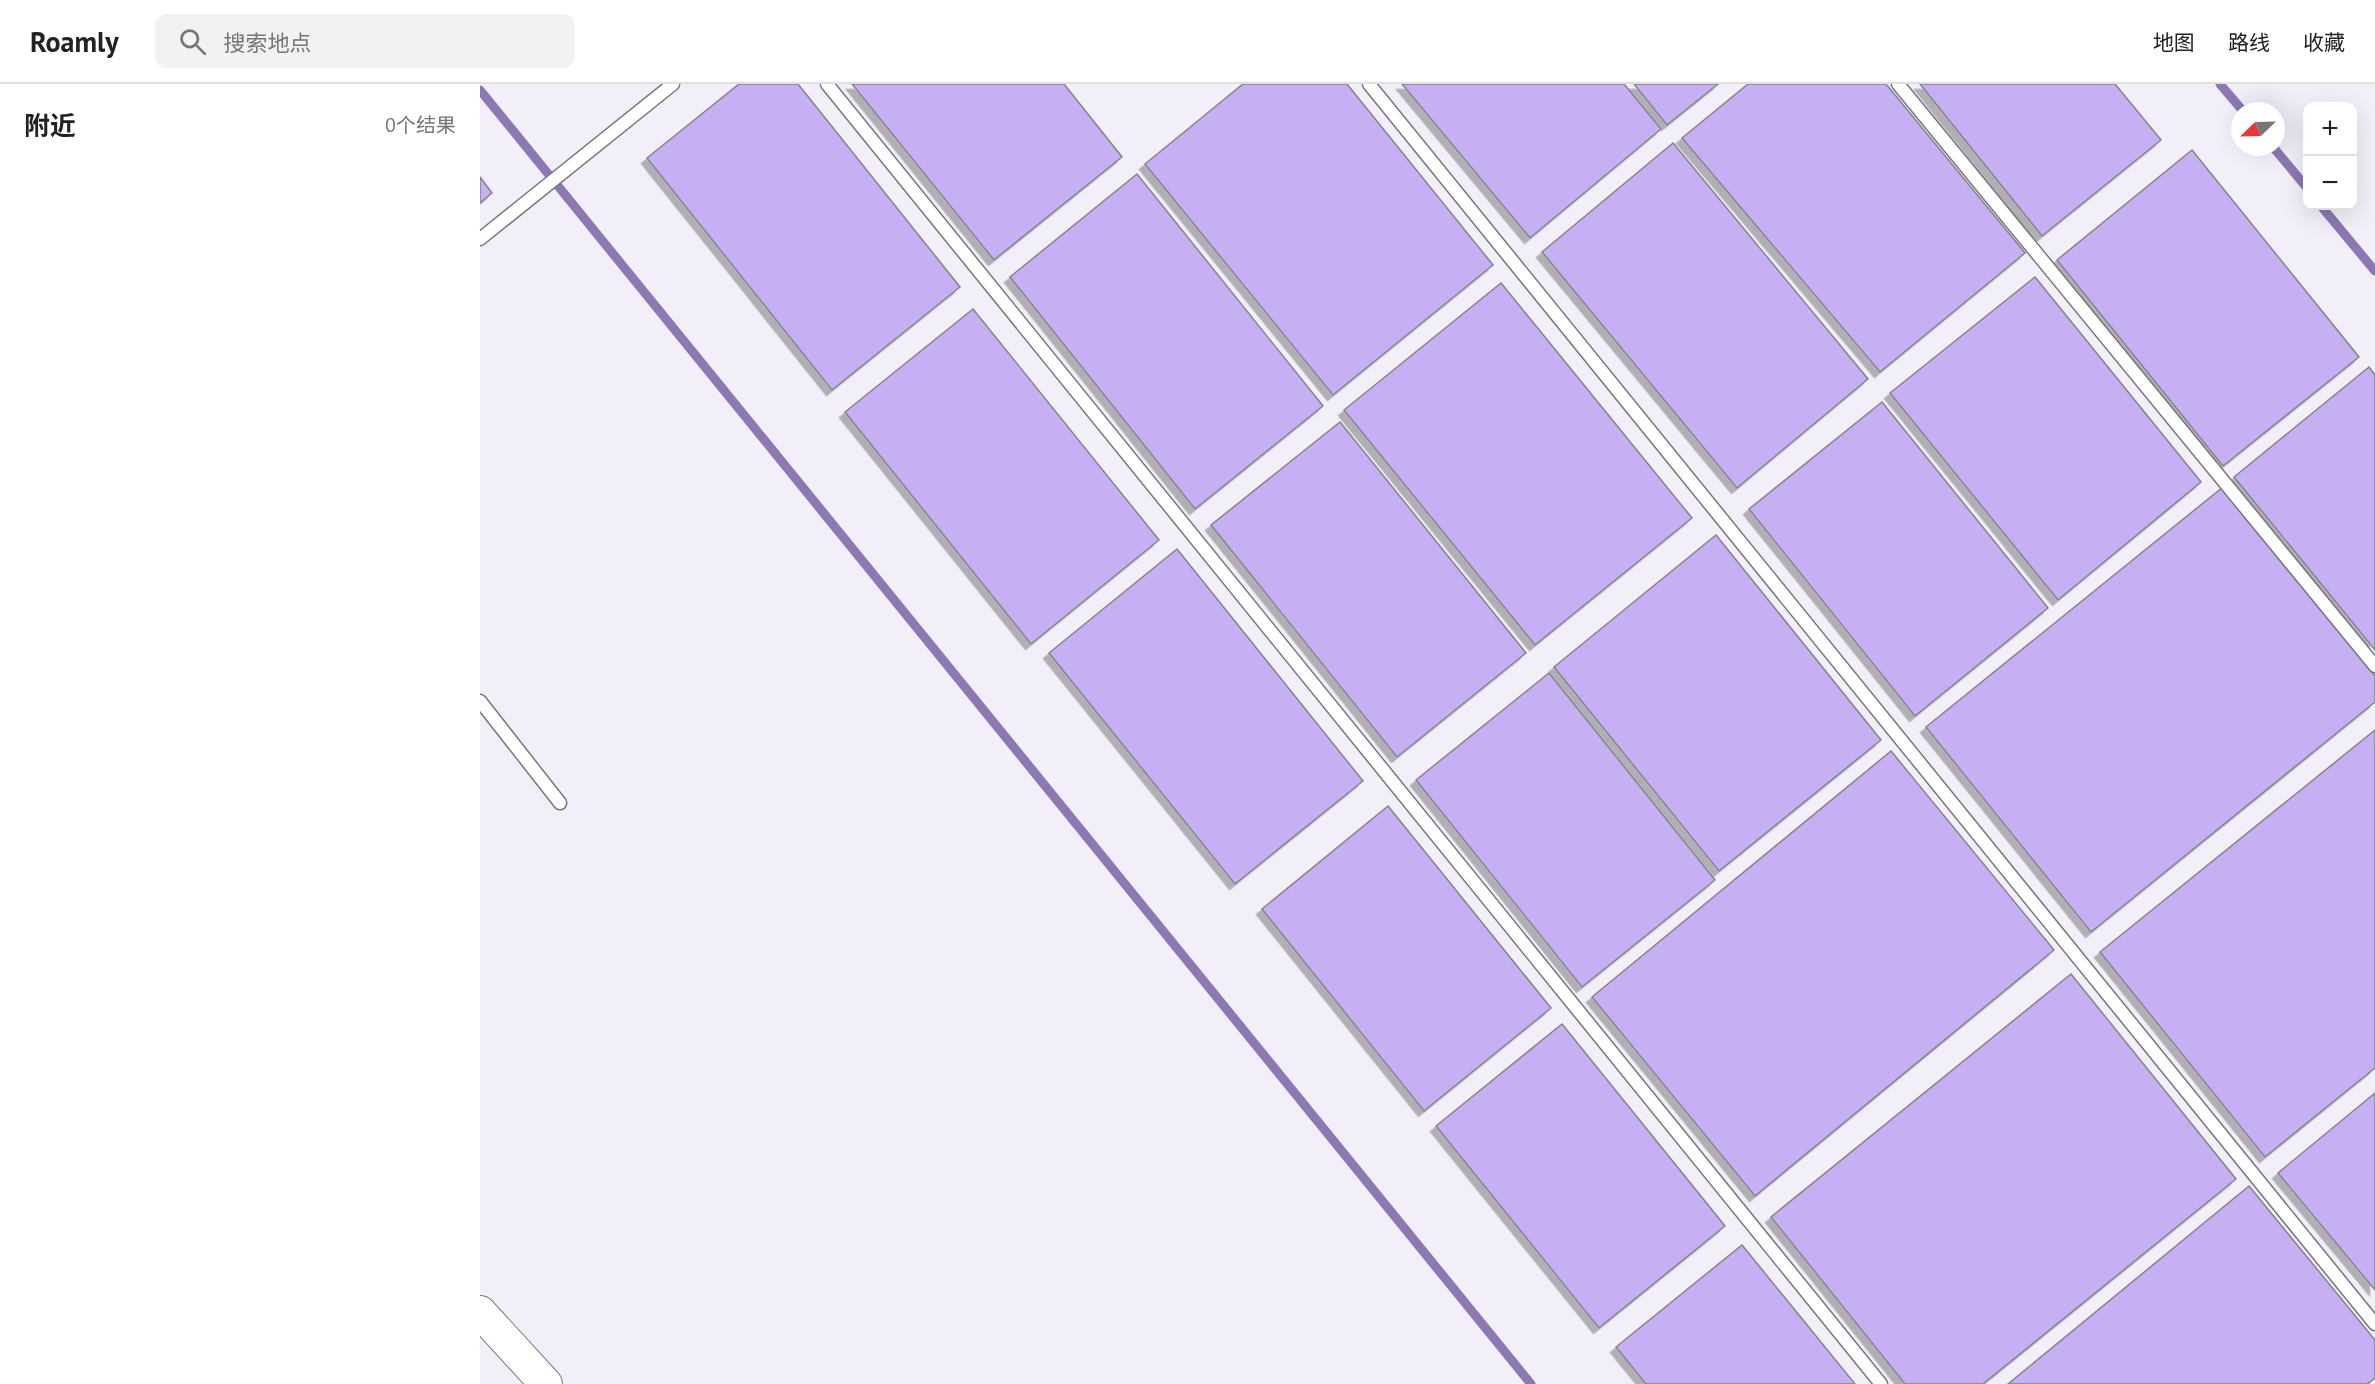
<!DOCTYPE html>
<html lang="zh">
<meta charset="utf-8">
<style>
:root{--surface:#fff;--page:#f2f2f2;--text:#222;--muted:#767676;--line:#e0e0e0}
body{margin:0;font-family:"PT Sans","Noto Sans SC",sans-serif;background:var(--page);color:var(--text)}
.controls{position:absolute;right:18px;top:18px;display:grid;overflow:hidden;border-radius:12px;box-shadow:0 6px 24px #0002}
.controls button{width:54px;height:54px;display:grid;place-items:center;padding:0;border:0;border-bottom:2px solid var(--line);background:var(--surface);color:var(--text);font:30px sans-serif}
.compass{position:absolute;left:1751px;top:18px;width:54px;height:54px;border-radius:50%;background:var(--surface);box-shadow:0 6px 24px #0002;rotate:247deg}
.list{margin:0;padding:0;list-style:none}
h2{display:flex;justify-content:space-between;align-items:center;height:78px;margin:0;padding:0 24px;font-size:26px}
h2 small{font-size:20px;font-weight:400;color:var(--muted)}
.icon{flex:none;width:33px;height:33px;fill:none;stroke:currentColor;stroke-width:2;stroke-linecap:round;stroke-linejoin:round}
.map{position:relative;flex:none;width:1895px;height:1300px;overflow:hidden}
header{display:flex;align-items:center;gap:36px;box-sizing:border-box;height:84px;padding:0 30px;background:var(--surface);border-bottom:2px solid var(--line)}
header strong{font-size:28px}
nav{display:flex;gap:33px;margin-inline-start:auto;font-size:21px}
.search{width:420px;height:54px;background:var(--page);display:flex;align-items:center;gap:15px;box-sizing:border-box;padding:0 21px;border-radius:12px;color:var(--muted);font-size:22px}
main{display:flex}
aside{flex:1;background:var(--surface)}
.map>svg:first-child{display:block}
</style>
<header>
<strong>Roamly</strong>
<div class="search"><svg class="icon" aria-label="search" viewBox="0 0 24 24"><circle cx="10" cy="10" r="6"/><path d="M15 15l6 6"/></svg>搜索地点</div>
<nav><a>地图</a><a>路线</a><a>收藏</a></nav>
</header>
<main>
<aside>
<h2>附近<small>0个结果</small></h2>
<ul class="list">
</ul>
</aside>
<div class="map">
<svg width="1895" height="1300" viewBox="0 0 1895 1300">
<defs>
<filter id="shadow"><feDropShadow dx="-5.5" dy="5.5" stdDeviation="0" flood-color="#0004"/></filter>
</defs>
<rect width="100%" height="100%" fill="#f2eff8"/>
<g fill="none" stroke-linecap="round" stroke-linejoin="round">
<!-- stream -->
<g stroke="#8c78b2" stroke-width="9">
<polyline points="1740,0 1763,27"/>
<polyline points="0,6 1051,1300"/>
<polyline points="1793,63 1828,105"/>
<polyline points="1841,122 1895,187"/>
</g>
</g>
<!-- building -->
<g fill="#c6b0f3" stroke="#85838b" stroke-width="1.5" filter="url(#shadow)">
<polygon points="259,0 318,0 480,203 352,306 167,74"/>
<polygon points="372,0 584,0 642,73 514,176"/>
<polygon points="763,0 867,0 1013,181 853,311 665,80"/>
<polygon points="922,0 1144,0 1181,45 1050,154"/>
<polygon points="1154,0 1238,0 1187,41"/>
<polygon points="1268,0 1406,0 1545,169 1400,288 1202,54"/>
<polygon points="1440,0 1635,0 1681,56 1562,152"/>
<polygon points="1193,59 1388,295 1257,404 1062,168"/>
<polygon points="1712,66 1879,273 1743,382 1577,176"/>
<polygon points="657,90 843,322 715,425 530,193"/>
<polygon points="0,93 12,109 0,119"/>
<polygon points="1555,193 1721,398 1578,516 1410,309"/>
<polygon points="1021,199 1212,434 1055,561 864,326"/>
<polygon points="493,225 679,456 551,560 365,328"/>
<polygon points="1889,283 1895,291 1895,566 1754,393"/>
<polygon points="1402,318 1568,524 1435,632 1269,425"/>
<polygon points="860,338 1046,569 917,673 731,441"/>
<polygon points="1743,403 1895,592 1895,618 1611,848 1446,643"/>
<polygon points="1236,451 1401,656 1239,787 1074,583"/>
<polygon points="697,465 883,697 755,800 569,569"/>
<polygon points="1069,589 1235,796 1102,903 936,696"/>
<polygon points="1895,646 1895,984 1785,1073 1620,868"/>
<polygon points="1411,667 1574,866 1275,1112 1112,913"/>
<polygon points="908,722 1071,924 944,1027 782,825"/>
<polygon points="1591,890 1756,1095 1503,1300 1425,1300 1291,1133"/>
<polygon points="1082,940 1245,1142 1119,1244 956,1042"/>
<polygon points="1895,1009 1895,1206 1798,1089"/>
<polygon points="1769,1102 1895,1256 1895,1294 1887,1300 1528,1300"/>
<polygon points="1262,1161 1375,1300 1166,1300 1136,1263"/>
</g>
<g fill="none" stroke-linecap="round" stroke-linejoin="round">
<!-- service casing -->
<g stroke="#78767d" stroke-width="15">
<g id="service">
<polyline points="347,0 1401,1300"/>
<polyline points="889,0 1895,1240"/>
<polyline points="1418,0 1895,582"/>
<polyline points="0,155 193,0"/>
<polyline points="0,617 80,719"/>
</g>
</g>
<!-- tertiary casing -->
<g stroke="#78767d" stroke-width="34">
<polyline id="tertiary" points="0,1228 66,1300"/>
</g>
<!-- service -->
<use href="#service" stroke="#fff" stroke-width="12"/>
<!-- tertiary -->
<use href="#tertiary" stroke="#fff" stroke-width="32"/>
</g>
</svg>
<div class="controls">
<button>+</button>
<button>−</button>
</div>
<svg class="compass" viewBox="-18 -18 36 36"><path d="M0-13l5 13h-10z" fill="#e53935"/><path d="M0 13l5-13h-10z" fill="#767676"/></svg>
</div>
</main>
